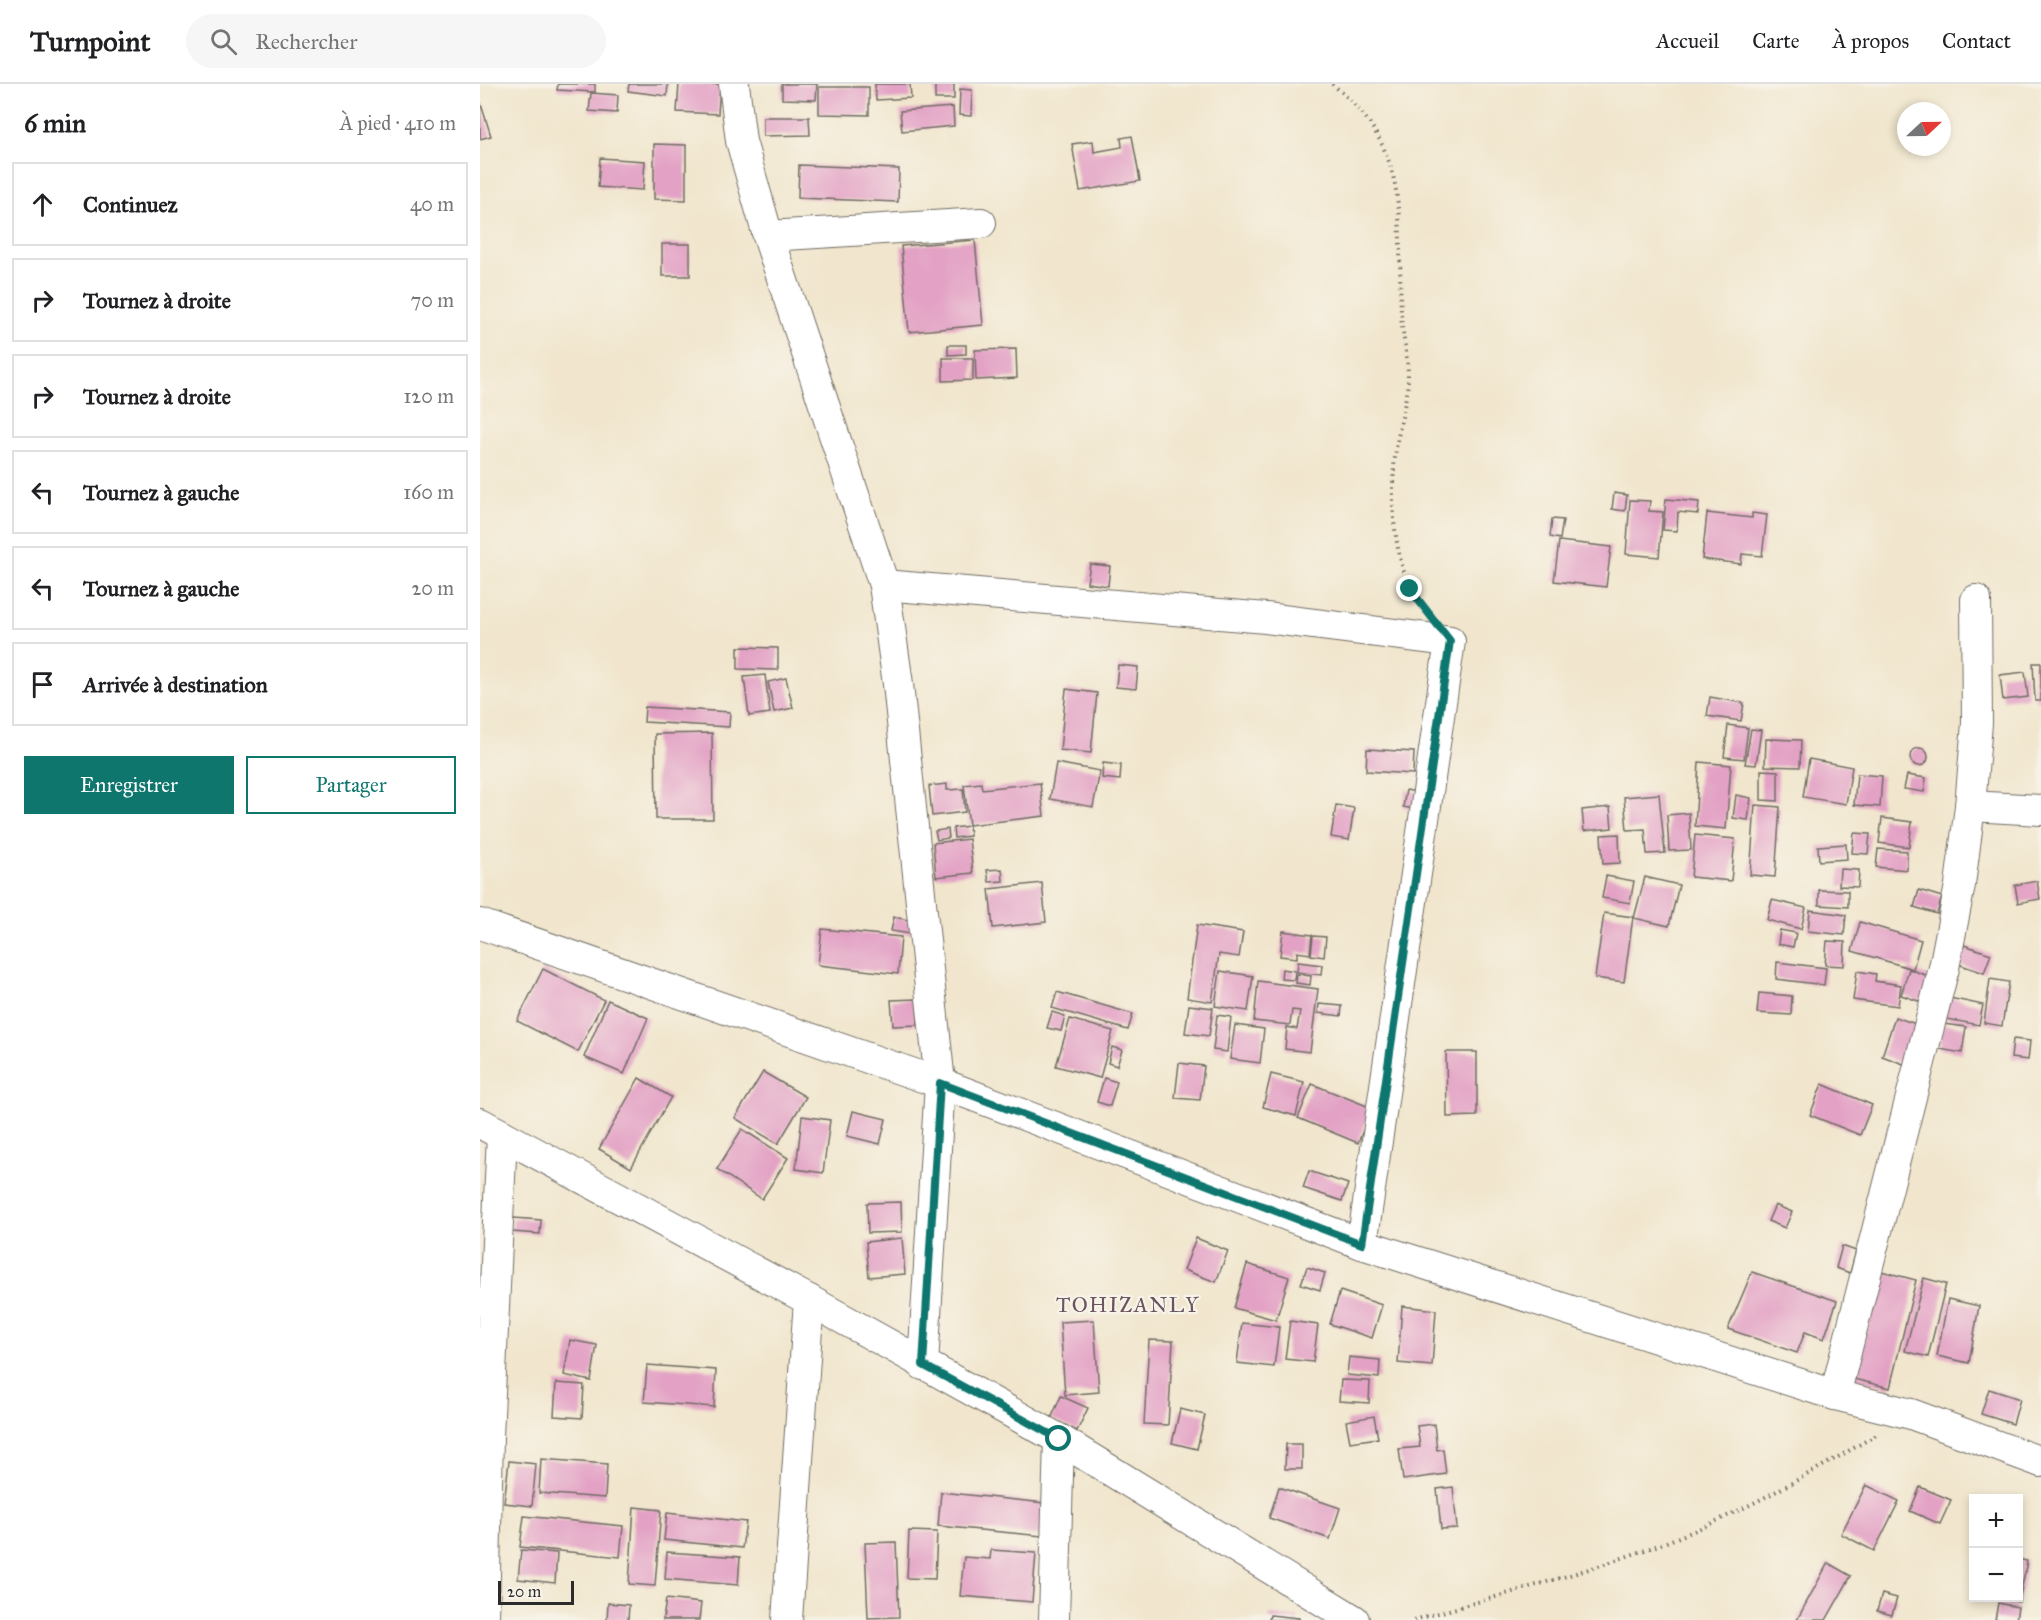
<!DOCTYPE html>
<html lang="fr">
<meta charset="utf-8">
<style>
:root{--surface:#fff;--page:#f6f6f6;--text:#202124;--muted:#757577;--line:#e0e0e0;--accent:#0f766e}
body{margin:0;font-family:"IM FELL Great Primer",serif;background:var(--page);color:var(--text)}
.controls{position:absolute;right:18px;bottom:18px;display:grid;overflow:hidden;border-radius:0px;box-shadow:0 3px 9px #0003}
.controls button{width:54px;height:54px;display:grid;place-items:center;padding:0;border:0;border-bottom:2px solid var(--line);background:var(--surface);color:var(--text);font:30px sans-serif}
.compass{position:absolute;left:1417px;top:18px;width:54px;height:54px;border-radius:50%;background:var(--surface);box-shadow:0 3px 9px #0003;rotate:68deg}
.scale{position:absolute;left:18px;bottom:15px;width:76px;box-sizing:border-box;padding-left:6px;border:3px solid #2b2b2b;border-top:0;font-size:16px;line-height:21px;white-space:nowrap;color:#2b2b2b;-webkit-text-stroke:4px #f7f3e8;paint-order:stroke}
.stop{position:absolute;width:18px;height:18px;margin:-14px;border:4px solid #0f766e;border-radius:50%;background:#fff}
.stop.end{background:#0f766e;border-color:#fff;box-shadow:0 2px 6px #0008}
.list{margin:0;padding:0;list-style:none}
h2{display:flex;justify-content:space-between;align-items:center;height:78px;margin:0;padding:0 24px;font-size:26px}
h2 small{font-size:20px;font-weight:400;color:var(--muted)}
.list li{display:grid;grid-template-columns:39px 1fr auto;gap:18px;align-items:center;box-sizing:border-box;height:84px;margin:0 12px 12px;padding:0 12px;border:2px solid var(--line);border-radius:0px}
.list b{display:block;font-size:22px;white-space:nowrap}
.list em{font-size:20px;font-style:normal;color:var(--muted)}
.actions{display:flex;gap:12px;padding:18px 24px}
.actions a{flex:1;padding:14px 0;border:2px solid var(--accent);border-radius:0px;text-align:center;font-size:21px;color:var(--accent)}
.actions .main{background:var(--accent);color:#fff}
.icon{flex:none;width:33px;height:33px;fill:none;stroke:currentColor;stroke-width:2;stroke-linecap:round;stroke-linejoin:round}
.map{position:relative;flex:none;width:1561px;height:1536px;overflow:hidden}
header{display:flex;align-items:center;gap:36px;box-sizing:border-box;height:84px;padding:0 30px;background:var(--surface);border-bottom:2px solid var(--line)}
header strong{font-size:28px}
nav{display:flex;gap:33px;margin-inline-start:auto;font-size:21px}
.search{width:420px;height:54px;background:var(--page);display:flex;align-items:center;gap:15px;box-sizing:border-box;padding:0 21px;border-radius:33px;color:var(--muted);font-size:22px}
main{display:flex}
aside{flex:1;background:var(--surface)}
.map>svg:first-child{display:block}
</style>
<header>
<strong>Turnpoint</strong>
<div class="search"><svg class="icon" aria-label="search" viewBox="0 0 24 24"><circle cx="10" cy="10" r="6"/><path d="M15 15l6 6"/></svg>Rechercher</div>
<nav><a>Accueil</a><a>Carte</a><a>À propos</a><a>Contact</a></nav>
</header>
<main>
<aside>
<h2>6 min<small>À pied · 410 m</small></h2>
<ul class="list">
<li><svg class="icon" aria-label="ahead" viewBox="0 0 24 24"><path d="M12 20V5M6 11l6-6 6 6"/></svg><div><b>Continuez</b></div><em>40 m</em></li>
<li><svg class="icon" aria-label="right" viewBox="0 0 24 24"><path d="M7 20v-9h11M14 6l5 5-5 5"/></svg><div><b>Tournez à droite</b></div><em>70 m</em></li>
<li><svg class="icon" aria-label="right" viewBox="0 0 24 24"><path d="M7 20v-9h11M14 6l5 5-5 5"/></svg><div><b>Tournez à droite</b></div><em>120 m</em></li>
<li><svg class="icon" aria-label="left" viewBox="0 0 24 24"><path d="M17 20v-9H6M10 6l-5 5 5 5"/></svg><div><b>Tournez à gauche</b></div><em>160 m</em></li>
<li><svg class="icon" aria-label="left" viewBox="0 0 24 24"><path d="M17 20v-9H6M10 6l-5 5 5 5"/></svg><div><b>Tournez à gauche</b></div><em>20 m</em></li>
<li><svg class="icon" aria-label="arrive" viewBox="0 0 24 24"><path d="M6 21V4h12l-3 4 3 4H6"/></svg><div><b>Arrivée à destination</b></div></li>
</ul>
<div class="actions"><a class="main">Enregistrer</a><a>Partager</a></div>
</aside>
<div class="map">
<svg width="1561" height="1536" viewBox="0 0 1561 1536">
<rect width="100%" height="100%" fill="#f7f3e8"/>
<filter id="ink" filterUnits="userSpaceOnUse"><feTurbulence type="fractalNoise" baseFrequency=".0167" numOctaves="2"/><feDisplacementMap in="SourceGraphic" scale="12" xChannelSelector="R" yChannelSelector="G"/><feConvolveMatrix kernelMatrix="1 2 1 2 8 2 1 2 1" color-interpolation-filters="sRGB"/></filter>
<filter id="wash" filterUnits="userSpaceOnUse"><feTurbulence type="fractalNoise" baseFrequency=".008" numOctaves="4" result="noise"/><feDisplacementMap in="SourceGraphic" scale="24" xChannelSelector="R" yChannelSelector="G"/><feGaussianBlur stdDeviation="1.35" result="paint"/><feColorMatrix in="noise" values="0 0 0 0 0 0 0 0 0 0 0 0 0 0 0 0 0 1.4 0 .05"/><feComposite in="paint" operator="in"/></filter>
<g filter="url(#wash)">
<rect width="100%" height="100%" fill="#f1e6cd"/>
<g id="blocks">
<!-- building -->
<g fill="#e3a2c5">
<polygon points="78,0 115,0 115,8 77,6"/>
<polygon points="149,0 188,0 187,12 148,7"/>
<polygon points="199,0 240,0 238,30 197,28"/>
<polygon points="302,0 337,0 336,16 302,15"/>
<polygon points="395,0 430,0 431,14 396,16"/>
<rect x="455" y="0" width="19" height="15"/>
<polygon points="339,3 389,3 389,31 339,30"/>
<polygon points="480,5 492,6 491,32 479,31"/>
<polygon points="111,9 138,11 137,29 109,27"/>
<polygon points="0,17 11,52 0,55"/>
<polygon points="473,23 474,42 422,47 420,27"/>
<polygon points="283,33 329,33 330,51 283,52"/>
<polygon points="652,52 660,97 600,107 592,60 613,57 614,68 642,63 641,54"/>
<polygon points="174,60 206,61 206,116 174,115"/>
<polygon points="120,74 165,77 163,106 118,103"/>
<polygon points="319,81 419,85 418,118 318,114"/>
<polygon points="495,156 503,241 429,248 421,162"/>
<rect x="182" y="160" width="28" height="32"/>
<polygon points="468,261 486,261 486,270 468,271"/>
<polygon points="536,265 537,294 496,296 495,266"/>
<polygon points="463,274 493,274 493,296 463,297"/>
<polygon points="1134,409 1147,411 1145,427 1132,425"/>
<polygon points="1186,415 1219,418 1218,430 1198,428 1197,447 1183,446"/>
<polygon points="1150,416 1170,417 1169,427 1183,428 1179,473 1146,470"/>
<polygon points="1227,429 1272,434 1272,429 1287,431 1282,472 1262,470 1261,480 1222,475"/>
<polygon points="1072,435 1083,436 1080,455 1070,453"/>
<polygon points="1079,457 1131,463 1126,503 1074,497"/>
<polygon points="610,480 630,482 628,502 607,499"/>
<polygon points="258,563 298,564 298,586 258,585"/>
<polygon points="1553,579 1561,579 1561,617 1555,617"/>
<polygon points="638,581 658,583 656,605 636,603"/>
<polygon points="1545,588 1548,613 1523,616 1520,591"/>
<polygon points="285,591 290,629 269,632 264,593"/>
<polygon points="306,594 313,624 294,628 288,598"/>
<polygon points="586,605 617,609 611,669 580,666"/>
<polygon points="1230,613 1264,619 1261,637 1227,632"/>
<polygon points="165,623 250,628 249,643 164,638"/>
<polygon points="1248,641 1268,644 1264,675 1244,673"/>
<polygon points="1271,645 1281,646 1276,681 1265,680"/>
<polygon points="232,649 233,735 176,735 175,650"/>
<polygon points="1286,655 1321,656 1320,683 1285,682"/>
<circle cx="1439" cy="673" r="9"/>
<polygon points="887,665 934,668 933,690 886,687"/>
<polygon points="1329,675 1372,683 1366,720 1323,713"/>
<polygon points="1219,678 1251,681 1246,745 1215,742"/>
<polygon points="576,679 620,687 613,723 570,715"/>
<polygon points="623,679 641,681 640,696 622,694"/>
<polygon points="1281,686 1298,687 1298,717 1281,716"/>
<polygon points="1377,690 1402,692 1400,723 1374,721"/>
<polygon points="1427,691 1446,694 1444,708 1424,705"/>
<polygon points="501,699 502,705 560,699 564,732 489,741 484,701"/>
<polygon points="467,700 467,706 483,705 485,728 452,732 449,702"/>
<polygon points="926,706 942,709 939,726 923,723"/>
<polygon points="1179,710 1185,769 1167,770 1165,745 1147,746 1144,713"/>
<polygon points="1256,711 1271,714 1268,736 1253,734"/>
<polygon points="856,721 874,724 869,756 851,753"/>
<polygon points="1275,721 1300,723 1295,793 1270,791"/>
<polygon points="1130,723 1132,744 1104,747 1102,726"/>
<polygon points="1209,729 1211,766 1189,767 1187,731"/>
<polygon points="1402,734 1432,738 1429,763 1399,759"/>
<polygon points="489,742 490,752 474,754 473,744"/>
<polygon points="468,745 469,754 457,756 455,747"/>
<polygon points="1374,749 1390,750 1388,770 1372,769"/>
<polygon points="1139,750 1140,779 1123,780 1121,751"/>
<polygon points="1215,751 1255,755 1251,797 1211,793"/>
<polygon points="489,755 493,789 456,793 453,759"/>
<polygon points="1366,760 1367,775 1339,777 1338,762"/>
<polygon points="1398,765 1427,767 1427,786 1396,783"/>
<polygon points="522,785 523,797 509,798 507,786"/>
<polygon points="1360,785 1379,786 1378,803 1359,802"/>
<polygon points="1126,792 1154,797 1150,819 1122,814"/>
<polygon points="1165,793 1199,801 1189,842 1154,834"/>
<polygon points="1557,797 1560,815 1538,819 1535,801"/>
<polygon points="562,799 566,838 513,844 509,805"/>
<polygon points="1339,806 1368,807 1368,823 1339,821"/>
<polygon points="1439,806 1462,813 1457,830 1434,823"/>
<polygon points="1292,816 1326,824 1321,845 1287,836"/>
<polygon points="1330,826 1366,831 1364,851 1328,847"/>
<polygon points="1124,829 1153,833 1144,898 1115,894"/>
<polygon points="414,833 433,837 430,850 411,847"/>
<polygon points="1380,838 1441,856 1433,885 1372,867"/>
<polygon points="717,841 763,848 759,873 739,870 732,918 707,914"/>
<polygon points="342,845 421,853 418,890 338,881"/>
<polygon points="1300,846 1316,849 1313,863 1298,860"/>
<polygon points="803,847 832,851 830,870 817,868 817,874 800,872"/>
<polygon points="833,852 846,853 844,873 831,871"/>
<polygon points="1347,857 1365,858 1364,882 1345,881"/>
<polygon points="1484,861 1511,870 1504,889 1478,880"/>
<polygon points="818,878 842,881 841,891 817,888"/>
<polygon points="1297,878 1346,884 1344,901 1296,895"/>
<polygon points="63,885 124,916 98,968 37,937"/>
<polygon points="802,885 815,887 814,896 801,895"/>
<polygon points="1429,885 1456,895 1447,920 1421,911"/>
<polygon points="740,887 773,892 768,927 735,922"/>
<polygon points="1377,887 1396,890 1395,897 1421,901 1418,922 1373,916"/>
<polygon points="817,890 831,892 830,901 816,899"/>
<polygon points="1510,895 1529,898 1522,942 1504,939"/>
<polygon points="778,897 838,905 830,968 805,965 807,943 817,945 820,927 812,926 810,941 774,937"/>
<polygon points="577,908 653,930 648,946 572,924"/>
<polygon points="1279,909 1312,912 1311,931 1277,929"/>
<polygon points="1465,913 1503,921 1499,941 1461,934"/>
<polygon points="437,915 438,941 413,942 411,916"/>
<polygon points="128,916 168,934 144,990 104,973"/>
<polygon points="839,920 862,922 861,932 838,929"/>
<polygon points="709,921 733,924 729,952 705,949"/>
<polygon points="572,928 585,932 581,947 567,944"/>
<polygon points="737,931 751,933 747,968 733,966"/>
<polygon points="1415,933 1439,941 1426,981 1402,972"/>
<polygon points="590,935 633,947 620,994 576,982"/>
<polygon points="1463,940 1486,943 1482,969 1459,965"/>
<polygon points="755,941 784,945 780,979 750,975"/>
<polygon points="1533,955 1550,957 1548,976 1531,974"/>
<polygon points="632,963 642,966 637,982 628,979"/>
<polygon points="966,968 997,968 997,1032 967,1033"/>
<polygon points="699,979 724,982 720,1016 695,1014"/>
<polygon points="283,988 326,1013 298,1060 255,1034"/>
<polygon points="791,990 824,998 816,1032 783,1023"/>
<polygon points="159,994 191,1013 151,1084 119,1065"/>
<polygon points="624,994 637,998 630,1022 617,1018"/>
<polygon points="832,1000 892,1024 878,1059 818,1034"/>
<polygon points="1342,1000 1392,1021 1380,1051 1330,1031"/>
<polygon points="373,1027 406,1035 400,1060 367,1052"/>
<polygon points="322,1032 350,1036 343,1089 316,1085"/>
<polygon points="262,1045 308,1074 282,1115 237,1085"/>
<polygon points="829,1087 868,1100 862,1117 823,1104"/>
<polygon points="421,1118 422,1148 388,1149 387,1119"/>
<polygon points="1295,1121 1312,1128 1305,1144 1288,1137"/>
<polygon points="33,1134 61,1136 60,1150 32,1148"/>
<polygon points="422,1154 425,1190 389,1193 386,1158"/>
<polygon points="716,1154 748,1167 736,1198 704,1186"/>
<polygon points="1362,1162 1376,1167 1370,1189 1356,1184"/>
<polygon points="767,1180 809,1193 796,1236 754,1224"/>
<polygon points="827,1183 845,1189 840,1206 821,1200"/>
<polygon points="1401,1187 1436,1196 1410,1304 1374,1295"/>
<polygon points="1272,1188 1357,1217 1344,1255 1325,1248 1317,1269 1248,1245"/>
<polygon points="1444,1194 1466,1200 1448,1273 1425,1267"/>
<polygon points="860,1207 902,1221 892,1254 850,1240"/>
<polygon points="1468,1215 1499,1222 1489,1279 1457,1272"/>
<polygon points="922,1222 956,1226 952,1282 918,1279"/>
<polygon points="614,1236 619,1308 585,1311 580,1238"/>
<polygon points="810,1237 838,1241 833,1278 805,1275"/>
<polygon points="762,1239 799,1243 794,1283 757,1279"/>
<polygon points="90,1256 117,1261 111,1297 84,1291"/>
<polygon points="669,1256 693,1257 688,1341 664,1340"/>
<polygon points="869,1273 900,1276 899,1294 867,1291"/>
<polygon points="167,1281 236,1286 234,1323 164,1318"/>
<polygon points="861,1296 890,1297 889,1319 859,1317"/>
<polygon points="76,1299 104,1301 102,1334 74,1332"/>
<polygon points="1509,1305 1540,1315 1533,1340 1501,1330"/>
<polygon points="581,1312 608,1324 597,1347 571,1335"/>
<polygon points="700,1325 725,1331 717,1365 692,1359"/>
<polygon points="894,1332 898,1354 870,1358 866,1337"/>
<polygon points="954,1340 957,1366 963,1365 966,1390 923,1396 919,1365 940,1363 937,1342"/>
<polygon points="806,1360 822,1360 822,1385 805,1385"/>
<polygon points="61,1375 127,1380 125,1414 59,1409"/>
<polygon points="29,1377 56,1380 52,1422 24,1419"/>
<polygon points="1386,1401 1419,1417 1394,1467 1361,1450"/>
<polygon points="799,1403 860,1424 850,1455 789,1434"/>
<polygon points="973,1403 977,1444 961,1445 957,1405"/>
<polygon points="1440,1403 1471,1416 1460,1440 1430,1427"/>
<polygon points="461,1408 565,1419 562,1452 458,1442"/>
<polygon points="154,1423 181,1426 175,1502 149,1500"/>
<polygon points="187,1429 266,1438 262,1464 184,1456"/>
<polygon points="44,1432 143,1442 140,1473 40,1463"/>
<polygon points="429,1447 457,1448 455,1495 427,1494"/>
<polygon points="416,1458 419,1533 388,1534 385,1459"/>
<polygon points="41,1466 77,1469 75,1499 38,1495"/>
<polygon points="511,1466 556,1469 552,1518 480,1512 484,1473 510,1475"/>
<polygon points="187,1468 260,1473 258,1501 185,1495"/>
<polygon points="1538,1475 1547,1477 1539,1518 1519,1515 1538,1514"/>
<polygon points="1348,1479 1371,1492 1346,1536 1317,1536"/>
<polygon points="1402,1510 1417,1514 1412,1531 1397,1527"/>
<polygon points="186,1515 221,1519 219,1536 183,1536"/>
<polygon points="128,1519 149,1521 148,1536 127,1536"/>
<polygon points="1518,1519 1538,1523 1536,1536 1515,1536"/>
<polygon points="790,1531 819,1534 819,1536 789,1536"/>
</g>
</g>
</g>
<g filter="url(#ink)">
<use href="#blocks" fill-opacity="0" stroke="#706c64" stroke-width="1.5"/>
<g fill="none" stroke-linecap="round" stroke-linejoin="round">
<!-- minor casing -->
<g stroke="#706c64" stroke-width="32">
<g id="minor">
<polyline points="254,0 261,57 288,152 404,501 418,600 460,999 443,1281"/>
<polyline points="288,152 501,139"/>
<polyline points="404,501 786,534 970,557 882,1160"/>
<polyline points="1490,722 1561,726"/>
<polyline points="0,840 460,999 882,1160 1355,1311 1431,1330 1561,1378"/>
<polyline points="0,1039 329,1216 579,1355 874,1536"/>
<polyline points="1355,1311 1464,884 1480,801 1490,722 1497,639 1496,516"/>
<polyline points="4,1536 8,1353 22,1051"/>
<polyline points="307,1536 329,1216"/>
<polyline points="574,1536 579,1355"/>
</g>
</g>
<!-- path -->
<g stroke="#706c64" stroke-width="4" stroke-dasharray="1.5 4.5" stroke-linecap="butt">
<path d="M852,0C934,66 917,137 921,229C922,254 931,281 927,306C924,326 919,345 916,365C910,409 912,462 930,504C933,512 941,519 946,526"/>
<path d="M934,1536C1021,1511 1110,1488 1194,1455C1265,1427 1331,1389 1396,1351"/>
</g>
<!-- minor -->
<use href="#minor" stroke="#fff" stroke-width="30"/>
</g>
</g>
<g fill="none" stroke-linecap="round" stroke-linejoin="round" filter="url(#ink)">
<!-- route -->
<polyline stroke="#0f766e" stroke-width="8" points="579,1355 443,1281 460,999 882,1160 970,557 930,505"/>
</g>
<g text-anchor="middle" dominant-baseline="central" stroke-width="4.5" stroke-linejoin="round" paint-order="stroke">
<!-- quarter labels -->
<g font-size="21" letter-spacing="1.5" fill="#6b5561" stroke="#f7f3e8">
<text x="648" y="1221">TOHIZANLY</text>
</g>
</g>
</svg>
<div class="controls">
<button>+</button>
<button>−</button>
</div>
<svg class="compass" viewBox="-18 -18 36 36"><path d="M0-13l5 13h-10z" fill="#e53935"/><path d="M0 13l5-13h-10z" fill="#757577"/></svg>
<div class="scale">20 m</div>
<div class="stop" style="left:579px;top:1355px"></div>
<div class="stop end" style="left:930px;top:505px"></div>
</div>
</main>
